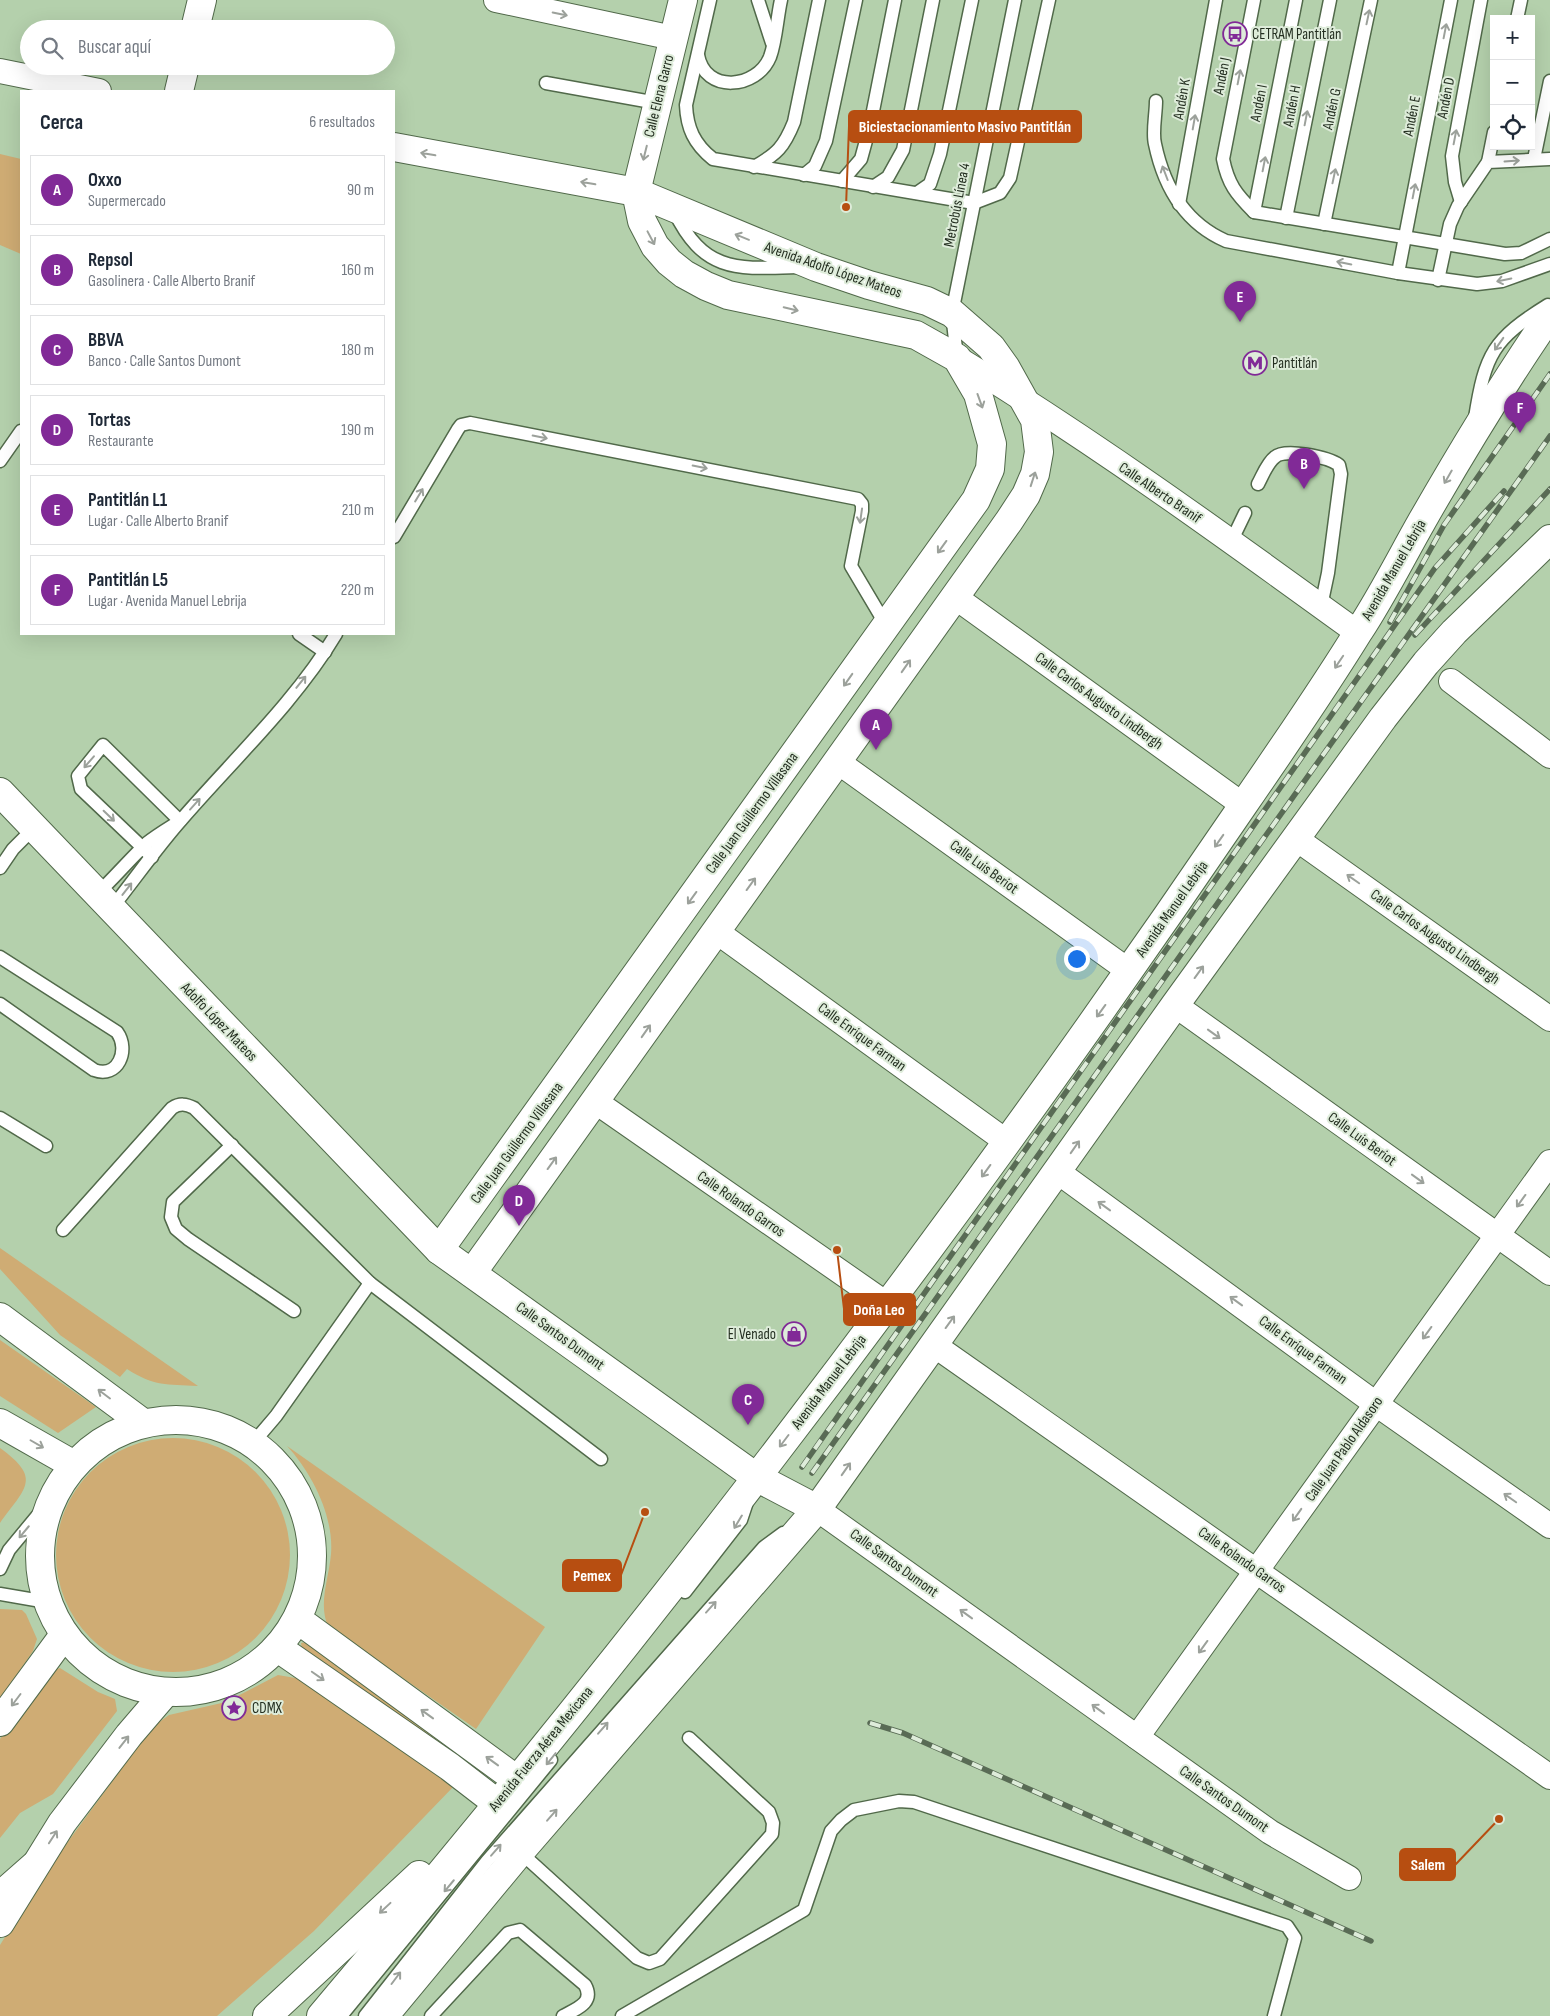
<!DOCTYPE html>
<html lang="es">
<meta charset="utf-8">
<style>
:root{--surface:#fff;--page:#f2f2f3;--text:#1f2937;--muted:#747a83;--line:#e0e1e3;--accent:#812a97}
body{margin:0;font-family:"Sofia Sans Condensed",sans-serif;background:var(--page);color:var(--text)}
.controls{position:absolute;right:15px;top:15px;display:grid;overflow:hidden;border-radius:0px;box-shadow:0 5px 20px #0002}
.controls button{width:45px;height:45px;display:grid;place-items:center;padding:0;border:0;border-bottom:1px solid var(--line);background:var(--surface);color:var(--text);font:25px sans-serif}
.you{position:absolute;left:1076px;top:958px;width:18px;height:18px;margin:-12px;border:4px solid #fff;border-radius:50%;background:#1a73e8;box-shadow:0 0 0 8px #1a73e833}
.badge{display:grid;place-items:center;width:32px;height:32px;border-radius:50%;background:var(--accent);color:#fff;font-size:16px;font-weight:700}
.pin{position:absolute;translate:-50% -41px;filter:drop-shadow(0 1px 2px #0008)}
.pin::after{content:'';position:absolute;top:26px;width:18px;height:15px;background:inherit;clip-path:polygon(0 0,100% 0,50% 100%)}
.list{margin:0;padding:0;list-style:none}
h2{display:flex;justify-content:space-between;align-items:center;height:65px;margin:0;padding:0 20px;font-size:21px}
h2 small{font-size:16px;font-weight:400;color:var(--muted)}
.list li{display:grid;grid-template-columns:32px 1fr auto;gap:15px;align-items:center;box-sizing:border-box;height:70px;margin:0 10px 10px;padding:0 10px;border:1px solid var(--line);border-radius:0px}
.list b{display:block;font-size:19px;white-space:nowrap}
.list p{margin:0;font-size:16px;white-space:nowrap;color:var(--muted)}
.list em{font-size:16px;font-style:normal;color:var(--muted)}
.icon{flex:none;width:28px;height:28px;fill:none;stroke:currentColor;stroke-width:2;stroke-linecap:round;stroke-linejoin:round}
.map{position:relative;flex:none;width:1550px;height:2016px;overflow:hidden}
.search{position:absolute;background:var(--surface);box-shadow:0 5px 20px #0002;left:20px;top:20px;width:375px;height:55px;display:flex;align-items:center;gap:12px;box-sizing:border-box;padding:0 18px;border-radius:28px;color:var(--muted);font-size:19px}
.panel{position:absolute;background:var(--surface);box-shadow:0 5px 20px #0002;left:20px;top:90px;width:375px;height:545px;border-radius:0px}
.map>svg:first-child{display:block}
</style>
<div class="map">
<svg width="1550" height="2016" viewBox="0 0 1550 2016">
<rect width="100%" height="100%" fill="#b4d0ac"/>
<!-- green -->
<g fill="#cfac74">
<polygon points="0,154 21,159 21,254 0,245"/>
<path d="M0,1248L198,1386C166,1384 155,1387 127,1369L120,1377L60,1335L0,1269Z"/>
<polygon points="0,1340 96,1407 58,1433 0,1396"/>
<circle cx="173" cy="1555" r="117"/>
<path d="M287,1446L545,1627L476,1729L328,1626C318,1604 329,1578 331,1554C334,1516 312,1473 287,1446Z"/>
<path d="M0,1448C43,1479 25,1488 0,1523Z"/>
<polygon points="0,1609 22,1610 26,1614 37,1639 33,1651 0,1700"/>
<polygon points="306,1642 488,1774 482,1774 302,1649 301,1643"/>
<polygon points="60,1668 98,1692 115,1699 117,1711 53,1794 20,1813 0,1838 0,1739 40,1684 54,1670"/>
<polygon points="278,1675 301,1679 455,1785 314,1931 217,2016 0,2016 0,1945 45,1873 144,1738 158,1723 169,1715 226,1702"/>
</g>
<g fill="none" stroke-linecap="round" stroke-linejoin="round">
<!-- service casing -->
<g stroke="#51694a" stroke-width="15">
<g id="service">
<path d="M710,0L686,105C687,128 694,144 713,159L974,203L1000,193L1010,178L1049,0"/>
<polyline points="758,0 772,43"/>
<path d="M1254,0L1223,159C1228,184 1236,194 1254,212L1505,254L1521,253L1550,239"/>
<polyline points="1517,19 1521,0"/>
<path d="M698,55C705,94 757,89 770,57C776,41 777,18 781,0"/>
<polyline points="546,83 657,103"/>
<path d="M1156,101C1156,115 1152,132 1155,144C1164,187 1185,223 1226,241L1398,273L1477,284L1502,281L1550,264"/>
<polyline points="1534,159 1550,81"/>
<polyline points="1488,162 1494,132"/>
<path d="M754,167C777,154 784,147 794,122L819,0"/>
<polyline points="804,175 815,166 826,141 856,0"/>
<polyline points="842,181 861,159 870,126 895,0"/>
<polyline points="873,187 888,177 903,150 933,0"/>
<polyline points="917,193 930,184 940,154 972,0"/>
<polyline points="1461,202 1455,182 1452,156 1481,0"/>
<polyline points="1179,204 1216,0"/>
<path d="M674,211C704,273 737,269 798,267"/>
<polyline points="1254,212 1296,0"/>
<polyline points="1286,218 1330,0"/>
<polyline points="1324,224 1371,0"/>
<polyline points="1398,273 1451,0"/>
<polyline points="1438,280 1450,224 1458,206 1488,162 1550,159"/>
<polyline points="957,358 952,313 1015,0"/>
<path d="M1475,418C1485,354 1493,339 1548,305"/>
<polyline points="0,461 21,431"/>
<path d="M1258,484C1263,475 1267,463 1275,457C1285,448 1328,457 1339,465L1341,474L1328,573L1321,606"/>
<polyline points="394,537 458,429 461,425 470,423 858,499 862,504 862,511 851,566 886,625"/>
<polyline points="1231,542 1245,513"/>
<polyline points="299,634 325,652"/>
<polyline points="0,868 13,849 34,828"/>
<path d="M97,894C114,878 130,859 147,843C157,835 169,828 180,821L103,745L78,776L81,789L143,848L152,857"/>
<path d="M111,909C135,879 157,847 182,819C233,760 296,701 336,634"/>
<path d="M0,957L117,1032C130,1050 118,1079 94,1070L0,1004"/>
<polyline points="0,1118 46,1146"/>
<polyline points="232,1145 173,1202 171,1217 176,1229 188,1239 294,1311"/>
<path d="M63,1230L172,1108C180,1103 186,1104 194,1108L370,1283L276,1416L253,1443"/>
<polyline points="370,1283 601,1459"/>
<polyline points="0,1569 9,1550 52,1498"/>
<polyline points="685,1592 741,1520 746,1505"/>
<polyline points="0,1594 47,1602"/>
<polyline points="520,1852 637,1958 649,1963 660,1959 772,1834 773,1823 769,1812 689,1738"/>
<polyline points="341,2016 551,1760"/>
<polyline points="365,2016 487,1861 764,1547 783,1533"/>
<path d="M431,2016L508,1933L520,1930L585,1985C595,2003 576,2009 563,2016"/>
<polyline points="622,2016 804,1910 831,1831 841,1820 854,1810 899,1801 914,1802 1287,1926 1295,1938 1274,2016"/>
</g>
</g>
<!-- minor casing -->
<g stroke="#51694a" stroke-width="26">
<g id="minor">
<polyline points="496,0 673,38"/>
<polyline points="0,71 99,91"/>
<path d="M957,358C1095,442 1227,538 1358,633"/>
<polyline points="955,597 1243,805"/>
<polyline points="1451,681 1550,756"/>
<polyline points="838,762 1129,971"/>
<polyline points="1295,838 1550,1019"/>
<polyline points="717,932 1007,1142"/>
<polyline points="1175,1005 1550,1273"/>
<polyline points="596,1102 888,1305"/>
<polyline points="1058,1172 1376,1404 1550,1526"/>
<polyline points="934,1345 1550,1777"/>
<polyline points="817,1509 1270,1832 1349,1878"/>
<polyline points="1137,1737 1550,1162"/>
</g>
</g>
<!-- tertiary casing -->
<g stroke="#51694a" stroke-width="30">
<g id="tertiary">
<polyline points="195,29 202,0"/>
<polyline points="179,91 185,66"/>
<polyline points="394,147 636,192 816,267 869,285 927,301 952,313 991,347 1006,368 1035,420 1039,452 1035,474 1026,495 1009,521 472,1273"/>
<polyline points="0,792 439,1250 756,1477 817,1509"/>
<polyline points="439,1250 976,500 990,469 992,444 978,394 957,358 916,335 728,295 706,286 684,274 669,262 655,246 642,221 636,192 683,0"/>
<polyline points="0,1317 143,1423"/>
<circle cx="176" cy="1556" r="136"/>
<polyline points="0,1423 74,1465"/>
<polyline points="297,1619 517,1780"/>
<polyline points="278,1648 450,1767 498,1804"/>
<polyline points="0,1923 62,1823 129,1735 165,1693"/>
</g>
</g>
<!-- secondary casing -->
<g stroke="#51694a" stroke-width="30">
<polyline id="secondary" points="0,1722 64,1635"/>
</g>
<!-- primary casing -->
<g stroke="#51694a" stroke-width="30">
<g id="primary">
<polyline points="0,1896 34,1866"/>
<polyline points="267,2016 419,1875"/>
<path d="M321,2016C649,1630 957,1226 1242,807C1282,749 1322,691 1359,631C1382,596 1401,558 1422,521C1462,451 1504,382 1550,315"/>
<polyline points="384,2016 520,1852 817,1509 1175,1005 1383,718 1426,663 1454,632 1550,539"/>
</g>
</g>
<!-- service -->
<use href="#service" stroke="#fff" stroke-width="12"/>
<!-- minor -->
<use href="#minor" stroke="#fff" stroke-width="24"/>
<!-- tertiary -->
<use href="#tertiary" stroke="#fff" stroke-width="28"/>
<!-- secondary -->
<use href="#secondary" stroke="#fff" stroke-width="28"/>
<!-- primary -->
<use href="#primary" stroke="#fff" stroke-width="28"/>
<!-- rail casing -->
<g stroke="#596b55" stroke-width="5.5">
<g id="rail">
<polyline points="1390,622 1444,525 1550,374"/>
<polyline points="1415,635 1550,489"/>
<polyline points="802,1467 1435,568 1504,491"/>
<polyline points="812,1473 1550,436"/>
<polyline points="870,1723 903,1733 1371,1941"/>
</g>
</g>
<!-- rail -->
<use href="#rail" stroke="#deecda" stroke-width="4" stroke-dasharray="11" stroke-linecap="butt"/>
</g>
<!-- one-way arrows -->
<defs><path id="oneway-shaft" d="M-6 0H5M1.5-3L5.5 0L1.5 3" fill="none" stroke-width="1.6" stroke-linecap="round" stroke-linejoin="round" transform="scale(1.25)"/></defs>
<g stroke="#9ca19b">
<use href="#oneway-shaft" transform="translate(560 14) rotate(12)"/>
<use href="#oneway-shaft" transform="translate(1368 17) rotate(-78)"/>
<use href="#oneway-shaft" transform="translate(1445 31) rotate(-79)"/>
<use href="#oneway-shaft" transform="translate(1239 77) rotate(-79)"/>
<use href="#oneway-shaft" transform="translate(1306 118) rotate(-79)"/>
<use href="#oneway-shaft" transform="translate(1194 122) rotate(-80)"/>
<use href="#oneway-shaft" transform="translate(1455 137) rotate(-79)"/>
<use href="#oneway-shaft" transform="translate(645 153) rotate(104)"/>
<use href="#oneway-shaft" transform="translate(428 154) rotate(-170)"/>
<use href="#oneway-shaft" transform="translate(1512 161) rotate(-4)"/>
<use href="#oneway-shaft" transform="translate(1264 164) rotate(-79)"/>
<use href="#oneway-shaft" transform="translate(1165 173) rotate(-111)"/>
<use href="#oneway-shaft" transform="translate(1334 176) rotate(-78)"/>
<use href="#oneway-shaft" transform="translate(588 183) rotate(-170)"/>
<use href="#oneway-shaft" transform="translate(1414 191) rotate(-79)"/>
<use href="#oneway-shaft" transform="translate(742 237) rotate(-158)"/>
<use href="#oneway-shaft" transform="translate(651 238) rotate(62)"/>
<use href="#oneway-shaft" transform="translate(1344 263) rotate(-169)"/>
<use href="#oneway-shaft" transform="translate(1504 280) rotate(168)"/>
<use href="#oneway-shaft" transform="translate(791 309) rotate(13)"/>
<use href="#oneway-shaft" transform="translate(1499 344) rotate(125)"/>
<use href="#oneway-shaft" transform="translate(980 401) rotate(70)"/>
<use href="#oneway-shaft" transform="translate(540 437) rotate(11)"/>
<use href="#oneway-shaft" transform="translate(700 467) rotate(11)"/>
<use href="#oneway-shaft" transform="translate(1448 477) rotate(120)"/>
<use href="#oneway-shaft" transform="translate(1033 479) rotate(-72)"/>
<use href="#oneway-shaft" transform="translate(419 495) rotate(-59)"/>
<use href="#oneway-shaft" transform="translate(861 516) rotate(98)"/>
<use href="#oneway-shaft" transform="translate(942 547) rotate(126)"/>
<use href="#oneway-shaft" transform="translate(1339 662) rotate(124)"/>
<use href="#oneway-shaft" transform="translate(906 666) rotate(-55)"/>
<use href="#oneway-shaft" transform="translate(848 680) rotate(125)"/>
<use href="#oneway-shaft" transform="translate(301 682) rotate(-51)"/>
<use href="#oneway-shaft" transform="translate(89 762) rotate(131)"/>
<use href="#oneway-shaft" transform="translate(195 804) rotate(-48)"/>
<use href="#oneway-shaft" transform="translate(109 816) rotate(44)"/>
<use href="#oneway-shaft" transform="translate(1219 841) rotate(125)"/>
<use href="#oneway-shaft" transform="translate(1353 879) rotate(-145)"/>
<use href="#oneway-shaft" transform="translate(751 884) rotate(-54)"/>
<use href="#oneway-shaft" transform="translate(127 889) rotate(-52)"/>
<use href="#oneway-shaft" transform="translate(692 898) rotate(126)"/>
<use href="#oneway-shaft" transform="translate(1199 972) rotate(-54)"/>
<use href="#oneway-shaft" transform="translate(1101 1011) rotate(126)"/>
<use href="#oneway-shaft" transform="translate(646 1031) rotate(-55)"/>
<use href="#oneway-shaft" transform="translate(1214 1034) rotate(36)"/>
<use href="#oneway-shaft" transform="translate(1075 1147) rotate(-55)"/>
<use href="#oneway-shaft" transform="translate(552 1163) rotate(-54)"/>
<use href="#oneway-shaft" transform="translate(986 1171) rotate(126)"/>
<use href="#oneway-shaft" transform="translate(1418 1179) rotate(36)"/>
<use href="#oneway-shaft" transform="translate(1521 1201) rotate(126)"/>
<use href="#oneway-shaft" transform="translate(1104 1206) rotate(-144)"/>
<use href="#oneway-shaft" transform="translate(1236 1301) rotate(-144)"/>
<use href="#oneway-shaft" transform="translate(950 1322) rotate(-54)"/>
<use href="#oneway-shaft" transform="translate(1427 1333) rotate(126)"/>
<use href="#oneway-shaft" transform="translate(104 1394) rotate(-143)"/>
<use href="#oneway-shaft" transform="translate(784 1441) rotate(127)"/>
<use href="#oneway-shaft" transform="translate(37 1444) rotate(30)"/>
<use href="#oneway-shaft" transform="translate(846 1469) rotate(-55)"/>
<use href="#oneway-shaft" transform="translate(1510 1498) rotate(-145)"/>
<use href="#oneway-shaft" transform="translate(1297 1515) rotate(125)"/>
<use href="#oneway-shaft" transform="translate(738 1522) rotate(121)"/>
<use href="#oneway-shaft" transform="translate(24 1532) rotate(130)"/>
<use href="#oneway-shaft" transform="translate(711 1607) rotate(-48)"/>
<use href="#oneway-shaft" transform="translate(966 1614) rotate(-144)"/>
<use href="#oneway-shaft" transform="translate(1203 1647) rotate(126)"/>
<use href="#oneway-shaft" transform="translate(318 1676) rotate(35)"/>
<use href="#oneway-shaft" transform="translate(16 1700) rotate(127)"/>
<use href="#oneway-shaft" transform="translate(1098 1709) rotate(-144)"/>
<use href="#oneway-shaft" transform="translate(427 1714) rotate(-144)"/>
<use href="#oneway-shaft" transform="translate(603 1728) rotate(-49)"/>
<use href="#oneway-shaft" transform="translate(124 1742) rotate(-52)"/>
<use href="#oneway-shaft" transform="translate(551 1759) rotate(129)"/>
<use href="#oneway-shaft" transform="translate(492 1761) rotate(-144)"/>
<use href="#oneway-shaft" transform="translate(552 1815) rotate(-49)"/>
<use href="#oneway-shaft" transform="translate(53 1837) rotate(-57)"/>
<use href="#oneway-shaft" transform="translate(496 1850) rotate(-49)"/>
<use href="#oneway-shaft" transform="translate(449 1886) rotate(130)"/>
<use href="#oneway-shaft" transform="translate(385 1908) rotate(137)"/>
<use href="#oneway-shaft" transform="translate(396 1978) rotate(-53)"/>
</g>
<!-- icons -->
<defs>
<g id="bus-ring" transform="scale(1.25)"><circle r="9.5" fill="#deecda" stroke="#812a97" stroke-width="1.5"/><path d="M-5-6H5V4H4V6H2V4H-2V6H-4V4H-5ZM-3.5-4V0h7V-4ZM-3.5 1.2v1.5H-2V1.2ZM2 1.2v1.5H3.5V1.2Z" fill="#812a97"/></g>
<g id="metro-ring" transform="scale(1.25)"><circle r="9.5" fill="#deecda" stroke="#812a97" stroke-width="1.5"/><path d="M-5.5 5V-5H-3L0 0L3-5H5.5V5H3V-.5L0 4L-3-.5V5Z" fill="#812a97"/></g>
<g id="shop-ring" transform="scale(1.25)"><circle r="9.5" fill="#deecda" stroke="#812a97" stroke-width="1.5"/><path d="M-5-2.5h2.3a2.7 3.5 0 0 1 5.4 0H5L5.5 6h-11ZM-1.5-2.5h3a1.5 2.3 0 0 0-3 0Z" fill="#812a97"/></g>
<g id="sight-ring" transform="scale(1.25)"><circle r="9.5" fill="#deecda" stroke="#812a97" stroke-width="1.5"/><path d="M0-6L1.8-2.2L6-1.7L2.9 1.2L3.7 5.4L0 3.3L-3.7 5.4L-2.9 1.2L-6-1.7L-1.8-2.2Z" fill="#812a97"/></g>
</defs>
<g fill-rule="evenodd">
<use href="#bus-ring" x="1235" y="34"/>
<use href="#metro-ring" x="1255" y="363"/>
<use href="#shop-ring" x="794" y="1334"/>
<use href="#sight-ring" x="234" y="1708"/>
</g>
<g text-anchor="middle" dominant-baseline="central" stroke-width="4" stroke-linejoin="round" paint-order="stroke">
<!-- poi labels -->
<g font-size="15" fill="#242f21" stroke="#deecda" text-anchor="start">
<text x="1252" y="34">CETRAM Pantitlán</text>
<text x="1272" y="363">Pantitlán</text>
<text x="776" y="1334" text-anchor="end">El Venado</text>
<text x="252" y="1708">CDMX</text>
</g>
<!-- street labels -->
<g font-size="15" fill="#242f21" stroke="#deecda">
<text transform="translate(1222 76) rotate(-79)">Andén J</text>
<text transform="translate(659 96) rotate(-76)">Calle Elena Garro</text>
<text transform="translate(1446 98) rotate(-79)">Andén D</text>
<text transform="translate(1182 99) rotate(-80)">Andén K</text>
<text transform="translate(1259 103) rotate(-79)">Andén I</text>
<text transform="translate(1292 106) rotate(-79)">Andén H</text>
<text transform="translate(1332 109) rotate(-78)">Andén G</text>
<text transform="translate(1412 116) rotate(-79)">Andén E</text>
<text transform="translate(957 205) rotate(-79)">Metrobús Línea 4</text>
<text transform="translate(833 270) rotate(19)">Avenida Adolfo López Mateos</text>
<text transform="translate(1160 493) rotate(34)">Calle Alberto Branif</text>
<text transform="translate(1394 570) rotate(-60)">Avenida Manuel Lebrija</text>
<text transform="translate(1099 701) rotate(36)">Calle Carlos Augusto Lindbergh</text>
<text transform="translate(752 813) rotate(-54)">Calle Juan Guillermo Villasana</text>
<text transform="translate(984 867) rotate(36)">Calle Luis Beriot</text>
<text transform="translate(1172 909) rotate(-55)">Avenida Manuel Lebrija</text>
<text transform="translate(1435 937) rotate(35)">Calle Carlos Augusto Lindbergh</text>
<text transform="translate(219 1022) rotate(46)">Adolfo López Mateos</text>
<text transform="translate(862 1037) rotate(36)">Calle Enrique Farman</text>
<text transform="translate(1362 1139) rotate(36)">Calle Luis Beriot</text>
<text transform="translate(517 1143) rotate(-54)">Calle Juan Guillermo Villasana</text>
<text transform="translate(741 1204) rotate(35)">Calle Rolando Garros</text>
<text transform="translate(560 1336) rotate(36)">Calle Santos Dumont</text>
<text transform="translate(1303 1350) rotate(36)">Calle Enrique Farman</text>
<text transform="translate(829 1382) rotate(-53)">Avenida Manuel Lebrija</text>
<text transform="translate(1344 1449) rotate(-55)">Calle Juan Pablo Aldasoro</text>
<text transform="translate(1242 1560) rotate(35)">Calle Rolando Garros</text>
<text transform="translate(894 1563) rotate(36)">Calle Santos Dumont</text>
<text transform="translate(541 1749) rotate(-51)">Avenida Fuerza Aérea Mexicana</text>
<text transform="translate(1224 1799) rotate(35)">Calle Santos Dumont</text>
</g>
</g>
<!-- callouts -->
<path fill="none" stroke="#b74e11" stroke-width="2" d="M846 207L849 126M837 1250L844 1309M645 1512L621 1575M1499 1819L1455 1865"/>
<g fill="#b74e11" stroke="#deecda" stroke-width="2">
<circle cx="846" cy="207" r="5"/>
<circle cx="837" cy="1250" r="5"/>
<circle cx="645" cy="1512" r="5"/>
<circle cx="1499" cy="1819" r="5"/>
</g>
<g fill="#b74e11" stroke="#b74e11" stroke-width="2">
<rect x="849" y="111" width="232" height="31" rx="5"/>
<rect x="844" y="1294" width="71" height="31" rx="5"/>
<rect x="563" y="1560" width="58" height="31" rx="5"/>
<rect x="1400" y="1849" width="55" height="31" rx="5"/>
</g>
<g font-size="16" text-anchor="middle" font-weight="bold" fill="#fff">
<text x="965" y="132">Biciestacionamiento Masivo Pantitlán</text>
<text x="879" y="1315">Doña Leo</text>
<text x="592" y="1581">Pemex</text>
<text x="1428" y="1870">Salem</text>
</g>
</svg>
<div class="controls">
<button>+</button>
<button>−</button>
<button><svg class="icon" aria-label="locate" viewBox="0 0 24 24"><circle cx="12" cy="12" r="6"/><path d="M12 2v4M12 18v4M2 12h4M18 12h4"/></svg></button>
</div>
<div class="you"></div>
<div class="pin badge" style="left:876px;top:750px">A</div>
<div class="pin badge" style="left:1304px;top:489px">B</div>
<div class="pin badge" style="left:748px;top:1425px">C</div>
<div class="pin badge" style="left:519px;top:1226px">D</div>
<div class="pin badge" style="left:1240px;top:322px">E</div>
<div class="pin badge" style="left:1520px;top:433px">F</div>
<div class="search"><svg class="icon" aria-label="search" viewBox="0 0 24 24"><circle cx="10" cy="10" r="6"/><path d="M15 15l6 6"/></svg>Buscar aquí</div>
<section class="panel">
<h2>Cerca<small>6 resultados</small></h2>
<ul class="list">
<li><span class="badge">A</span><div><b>Oxxo</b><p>Supermercado</p></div><em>90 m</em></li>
<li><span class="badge">B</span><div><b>Repsol</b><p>Gasolinera · Calle Alberto Branif</p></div><em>160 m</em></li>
<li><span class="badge">C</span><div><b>BBVA</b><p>Banco · Calle Santos Dumont</p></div><em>180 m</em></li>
<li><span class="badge">D</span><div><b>Tortas</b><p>Restaurante</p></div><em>190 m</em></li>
<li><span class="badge">E</span><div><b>Pantitlán L1</b><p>Lugar · Calle Alberto Branif</p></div><em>210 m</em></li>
<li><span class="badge">F</span><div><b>Pantitlán L5</b><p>Lugar · Avenida Manuel Lebrija</p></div><em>220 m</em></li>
</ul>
</section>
</div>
